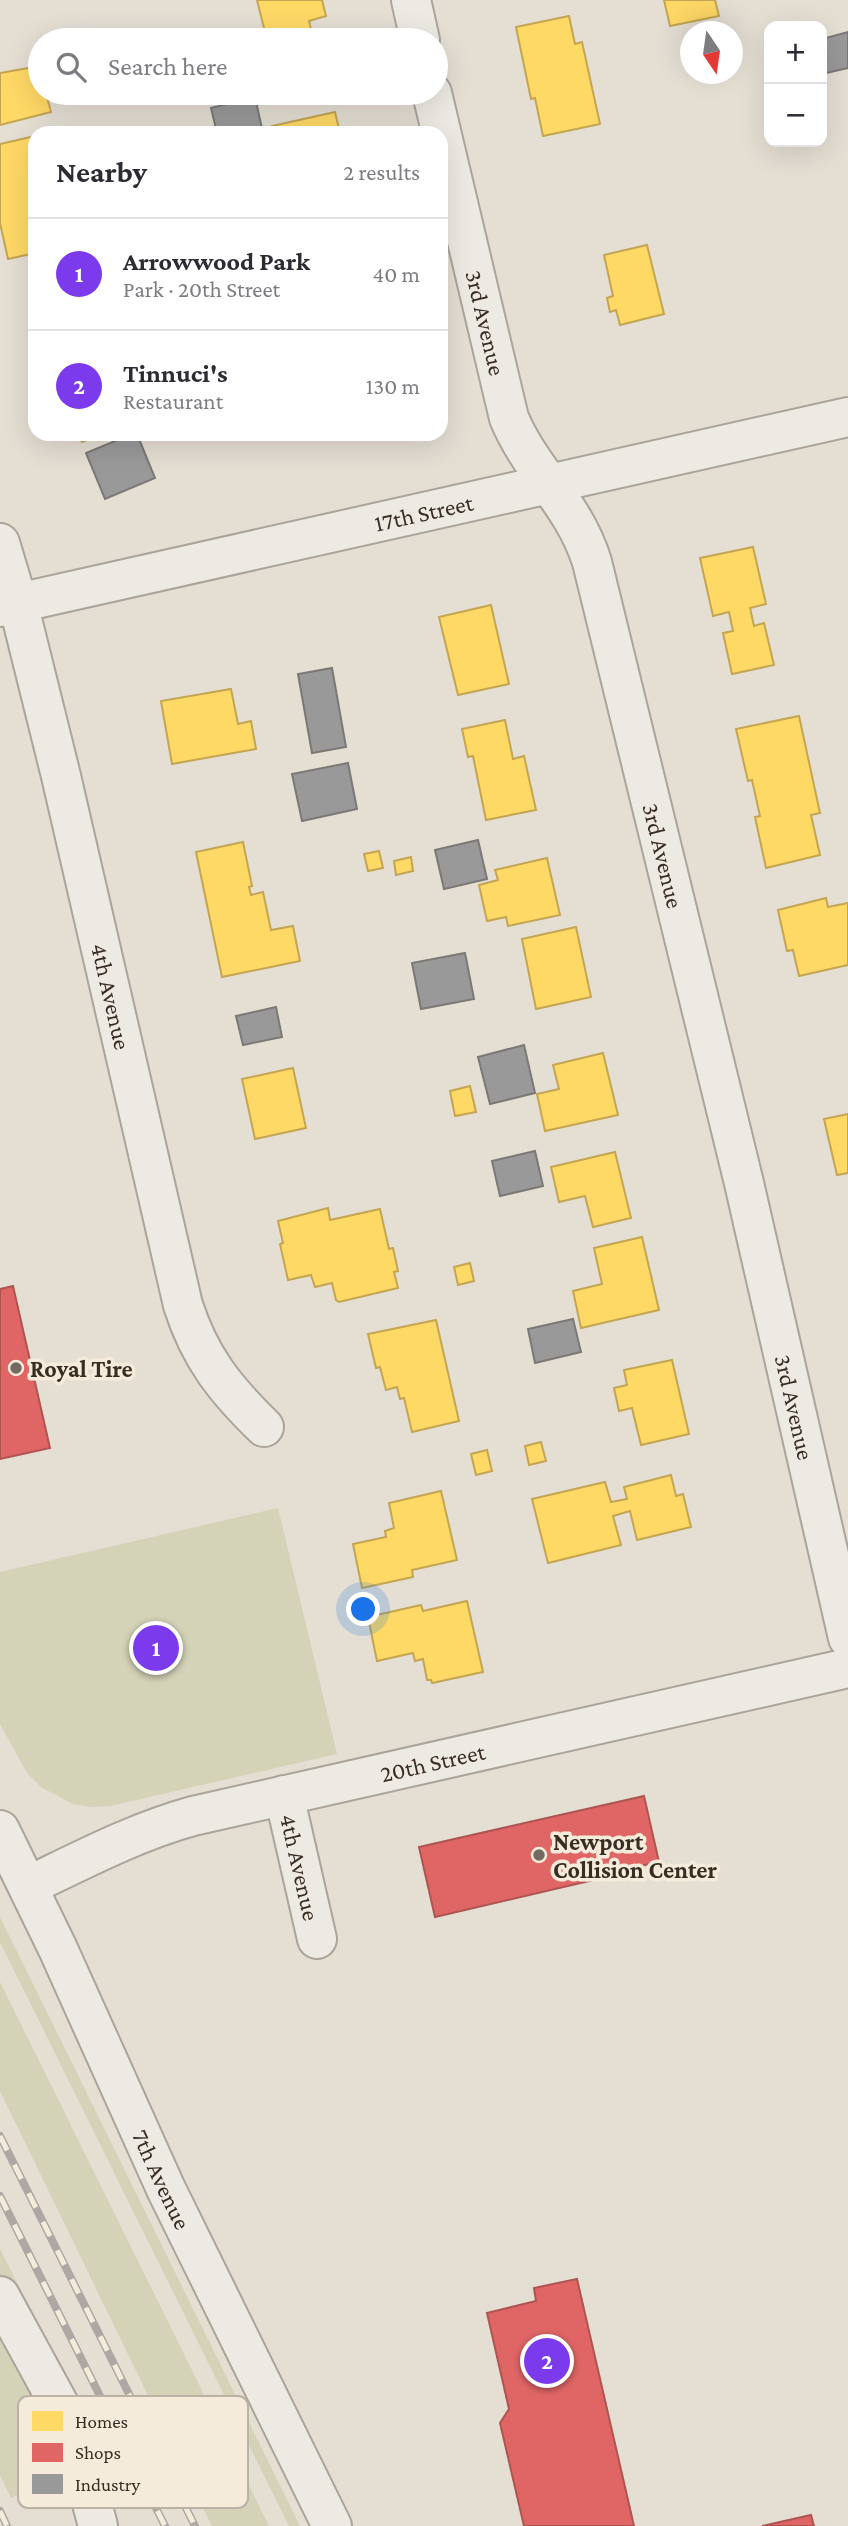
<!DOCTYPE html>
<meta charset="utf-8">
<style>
:root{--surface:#fff;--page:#f7f7f7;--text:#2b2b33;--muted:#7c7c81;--line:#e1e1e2;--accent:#7c3aed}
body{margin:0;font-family:"Crimson Pro",serif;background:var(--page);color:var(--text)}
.controls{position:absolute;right:21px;top:21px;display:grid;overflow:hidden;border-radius:14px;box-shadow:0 7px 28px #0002}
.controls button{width:63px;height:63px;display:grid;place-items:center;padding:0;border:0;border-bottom:2px solid var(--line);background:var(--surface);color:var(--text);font:35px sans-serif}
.compass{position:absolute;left:680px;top:21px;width:63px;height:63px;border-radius:50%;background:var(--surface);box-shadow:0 7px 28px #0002;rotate:167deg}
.you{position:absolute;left:364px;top:1610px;width:24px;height:24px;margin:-18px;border:5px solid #fff;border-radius:50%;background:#1a73e8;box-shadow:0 0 0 10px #1a73e833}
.badge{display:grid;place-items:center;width:46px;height:46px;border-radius:50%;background:var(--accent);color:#fff;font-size:23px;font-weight:700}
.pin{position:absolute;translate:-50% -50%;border:4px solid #fff;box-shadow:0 2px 7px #0006}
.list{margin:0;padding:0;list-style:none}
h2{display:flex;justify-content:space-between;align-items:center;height:91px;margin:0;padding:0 28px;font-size:30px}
h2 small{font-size:23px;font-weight:400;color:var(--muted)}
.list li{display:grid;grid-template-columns:46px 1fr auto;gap:21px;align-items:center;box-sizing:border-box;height:112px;padding:0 28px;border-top:2px solid var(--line)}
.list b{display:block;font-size:26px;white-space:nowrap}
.list p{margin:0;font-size:23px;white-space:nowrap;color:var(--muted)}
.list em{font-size:23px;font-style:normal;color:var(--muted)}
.icon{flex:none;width:38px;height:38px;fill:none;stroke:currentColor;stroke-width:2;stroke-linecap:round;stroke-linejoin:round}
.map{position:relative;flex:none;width:848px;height:2526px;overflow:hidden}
.search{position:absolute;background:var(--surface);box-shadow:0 7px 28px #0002;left:28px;top:28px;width:420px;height:77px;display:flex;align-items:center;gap:18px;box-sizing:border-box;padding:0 24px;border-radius:38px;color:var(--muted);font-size:26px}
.panel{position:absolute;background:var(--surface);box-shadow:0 7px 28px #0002;left:28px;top:126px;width:420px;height:315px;border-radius:21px}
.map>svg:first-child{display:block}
</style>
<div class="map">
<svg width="848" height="2526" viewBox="0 0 848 2526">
<rect width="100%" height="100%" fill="#e4ded3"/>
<!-- green -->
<g fill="#d4d2b7">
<polygon points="278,1508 337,1754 110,1806 92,1807 73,1804 41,1787 27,1773 0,1724 0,1572"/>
<polygon points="0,1917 300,2526 289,2526 0,1942"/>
<polygon points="0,1982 269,2526 212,2526 194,2490 0,2091"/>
<polygon points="0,2249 103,2452 91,2456 0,2280"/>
<polygon points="0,2314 46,2400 65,2472 11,2498 0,2475"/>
</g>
<!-- homes -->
<g fill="#ffd966" stroke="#c4a552" stroke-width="2">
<polygon points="257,0 322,0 326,16 309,21 313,37 299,40 267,40"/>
<polygon points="664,0 715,0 719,16 670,26"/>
<polygon points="569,16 575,44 582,42 600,124 543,136 535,98 531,99 516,27"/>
<polygon points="40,66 40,93 46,93 51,112 0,125 0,73"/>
<polygon points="335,112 340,133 274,133 272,126"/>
<polygon points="35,136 35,253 8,259 0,223 0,144"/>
<polygon points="647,245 664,314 620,325 616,310 610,312 607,298 613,296 604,255"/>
<polygon points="78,434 102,434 82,442"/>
<polygon points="753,547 766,604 750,608 754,626 764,623 774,665 732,674 723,633 733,631 729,612 713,616 700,558"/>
<polygon points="491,605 509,684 458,695 439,617"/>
<polygon points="231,689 238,724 251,721 256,749 172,764 161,701"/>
<polygon points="799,716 820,813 811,815 820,855 766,868 755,817 760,816 752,780 748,781 736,729"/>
<polygon points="505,720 513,759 524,756 536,810 486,820 473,756 468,757 462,729"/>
<polygon points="243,842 252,886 249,887 251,895 263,892 271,930 293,926 300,961 222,977 196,852"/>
<polygon points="379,851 383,868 368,871 364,854"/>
<polygon points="411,857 413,871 396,875 394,861"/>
<polygon points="547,858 560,915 508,926 506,917 487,921 479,885 498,880 495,870"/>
<polygon points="826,898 828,907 848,903 848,965 799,976 793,950 787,951 778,910"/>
<polygon points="576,927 591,997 536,1009 522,939"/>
<polygon points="603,1053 618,1115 545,1131 537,1094 559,1089 553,1065"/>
<polygon points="293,1068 306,1128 255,1139 242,1079"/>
<polygon points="470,1086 476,1112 455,1116 450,1091"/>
<polygon points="848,1114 848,1173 837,1175 824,1119"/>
<polygon points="615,1152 631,1218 593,1227 585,1196 559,1202 551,1167"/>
<polygon points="328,1208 330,1220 380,1209 389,1249 393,1248 398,1271 394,1272 398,1288 339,1302 336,1300 332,1283 315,1287 311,1275 288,1280 280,1244 283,1243 278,1221"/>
<polygon points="642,1237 659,1310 581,1328 573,1291 602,1284 594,1248"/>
<polygon points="470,1263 474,1281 458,1285 454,1267"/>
<polygon points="436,1320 459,1421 412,1432 404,1398 400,1399 397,1387 386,1390 380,1367 376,1368 368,1334"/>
<polygon points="672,1360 689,1434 641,1445 632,1408 619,1411 614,1388 627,1385 624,1370"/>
<polygon points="541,1442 546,1461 529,1465 525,1446"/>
<polygon points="487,1450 492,1471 476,1475 471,1454"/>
<polygon points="671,1475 676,1496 683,1494 691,1527 637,1540 630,1511 613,1516 621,1545 548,1563 532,1499 605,1482 611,1502 627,1499 624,1487"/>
<polygon points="441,1491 457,1560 412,1570 413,1577 362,1588 353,1544 386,1537 385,1531 394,1528 389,1503"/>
<polygon points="467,1601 483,1672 432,1683 431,1680 427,1680 423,1659 415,1661 413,1653 377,1661 368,1617 421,1605 423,1611"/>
</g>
<!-- shops -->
<g fill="#e06666" stroke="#ae5552" stroke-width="2">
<polygon points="13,1286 50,1448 0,1459 0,1289"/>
<polygon points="644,1796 659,1862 631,1868 632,1871 435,1917 419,1847"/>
<polygon points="577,2279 634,2526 524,2526 500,2423 509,2409 487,2313 536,2301 534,2288"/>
<polygon points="811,2515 814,2526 762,2526"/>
</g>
<!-- industry -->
<g fill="#999" stroke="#7c7876" stroke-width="2">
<polygon points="848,32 848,68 822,74 822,39"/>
<polygon points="255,97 263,133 217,133 211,108"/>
<polygon points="132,434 137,434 155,478 105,499 86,453"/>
<polygon points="332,668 346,747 312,753 298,674"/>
<polygon points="348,763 357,809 302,821 292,774"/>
<polygon points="478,840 487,879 444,889 435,850"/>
<polygon points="465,953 474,999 421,1009 412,963"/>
<polygon points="276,1007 282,1037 243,1045 236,1016"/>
<polygon points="524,1045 535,1093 490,1104 478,1057"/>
<polygon points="535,1151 543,1186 500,1196 492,1161"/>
<polygon points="573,1319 581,1352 535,1363 528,1329"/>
</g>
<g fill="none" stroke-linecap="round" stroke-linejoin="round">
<!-- minor casing -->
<g stroke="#aaa49b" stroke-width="42">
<g id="minor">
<polyline points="411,0 420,40"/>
<path id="s1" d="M432,93L509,418C531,471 574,504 592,562L744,1183L848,1638"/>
<path id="s2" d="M0,543L18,603L61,776L183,1305C200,1358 225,1389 264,1427"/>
<path id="s3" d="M0,607L848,417"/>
<path id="s4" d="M284,1795L317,1939"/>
<path id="s5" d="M0,1830L58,1949L166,2189L332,2526"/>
<path id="s6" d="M28,1886C82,1860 135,1832 193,1816L848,1668"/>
<polyline points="0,2296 60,2406 86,2481 98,2526"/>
</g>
</g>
<!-- minor -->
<use href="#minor" stroke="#edeae3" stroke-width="38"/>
<!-- rail casing -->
<g stroke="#ada8a3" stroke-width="8">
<g id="rail">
<polyline points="0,2136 195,2526"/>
<polyline points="0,2196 165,2526"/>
<polyline points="0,2511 7,2526"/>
</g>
</g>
<!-- rail -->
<use href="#rail" stroke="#f4ebda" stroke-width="5" stroke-dasharray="16" stroke-linecap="butt"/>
</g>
<!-- markers -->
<g fill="#756a61" stroke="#f4ebda" stroke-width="2.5">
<circle cx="16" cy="1368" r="7"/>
<circle cx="539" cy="1855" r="7"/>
</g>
<g text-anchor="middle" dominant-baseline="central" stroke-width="7" stroke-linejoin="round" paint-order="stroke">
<!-- street labels -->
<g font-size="24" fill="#392c23" stroke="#f4ebda">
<text stroke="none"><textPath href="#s1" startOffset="236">3rd Avenue</textPath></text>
<text stroke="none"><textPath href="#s3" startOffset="434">17th Street</textPath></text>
<text stroke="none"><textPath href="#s1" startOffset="803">3rd Avenue</textPath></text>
<text stroke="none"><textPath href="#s2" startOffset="467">4th Avenue</textPath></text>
<text stroke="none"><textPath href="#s1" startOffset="1370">3rd Avenue</textPath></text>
<text stroke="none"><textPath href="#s6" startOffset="425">20th Street</textPath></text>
<text stroke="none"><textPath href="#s4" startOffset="74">4th Avenue</textPath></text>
<text stroke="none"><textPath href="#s5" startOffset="385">7th Avenue</textPath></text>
</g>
<!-- poi labels -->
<g font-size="24" font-weight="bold" fill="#392c23" stroke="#f4ebda" text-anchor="start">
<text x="30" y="1368">Royal Tire</text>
<text x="553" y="1841">Newport<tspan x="553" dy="28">Collision Center</tspan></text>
</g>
</g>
<!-- legend -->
<rect x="18" y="2396" width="230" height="112" rx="10" fill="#f4ebda" stroke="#bcb2a3" stroke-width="2"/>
<rect x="32" y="2411" width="31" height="20" fill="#ffd966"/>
<rect x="32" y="2443" width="31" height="19" fill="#e06666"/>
<rect x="32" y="2474" width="31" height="20" fill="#999"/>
<g font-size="19" fill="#392c23">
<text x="75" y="2428">Homes</text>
<text x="75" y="2459">Shops</text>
<text x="75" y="2491">Industry</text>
</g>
</svg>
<div class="controls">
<button>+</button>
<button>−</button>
</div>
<svg class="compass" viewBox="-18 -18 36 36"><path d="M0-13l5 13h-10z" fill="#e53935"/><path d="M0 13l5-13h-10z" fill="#7c7c81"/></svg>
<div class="you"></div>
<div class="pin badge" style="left:156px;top:1648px">1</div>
<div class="pin badge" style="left:547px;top:2361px">2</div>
<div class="search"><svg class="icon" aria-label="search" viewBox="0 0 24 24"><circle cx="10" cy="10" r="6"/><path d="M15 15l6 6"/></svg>Search here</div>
<section class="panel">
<h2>Nearby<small>2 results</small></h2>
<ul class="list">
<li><span class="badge">1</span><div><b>Arrowwood Park</b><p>Park · 20th Street</p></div><em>40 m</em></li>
<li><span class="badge">2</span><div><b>Tinnuci's</b><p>Restaurant</p></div><em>130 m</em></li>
</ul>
</section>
</div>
